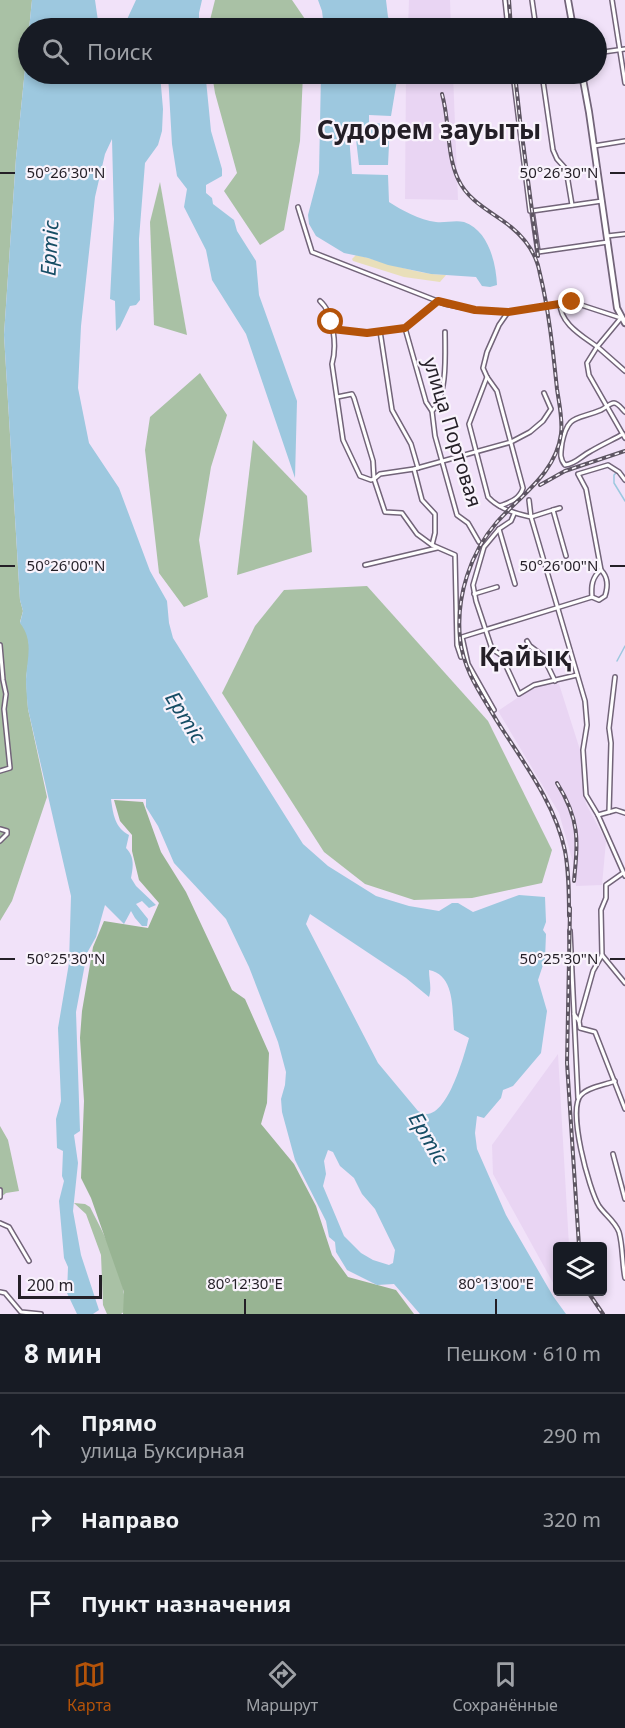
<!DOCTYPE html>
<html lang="ru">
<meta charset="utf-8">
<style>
:root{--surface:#171b24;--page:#242831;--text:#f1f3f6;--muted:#9ea1a6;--line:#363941;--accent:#b45309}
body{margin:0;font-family:"Noto Sans",sans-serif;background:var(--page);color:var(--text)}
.controls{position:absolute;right:18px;bottom:18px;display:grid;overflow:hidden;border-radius:6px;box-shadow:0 3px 9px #0003}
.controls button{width:54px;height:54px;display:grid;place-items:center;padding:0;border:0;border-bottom:2px solid var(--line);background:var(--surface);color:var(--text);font:30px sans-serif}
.scale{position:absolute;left:18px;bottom:15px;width:84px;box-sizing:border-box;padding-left:6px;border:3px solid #241f27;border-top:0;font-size:16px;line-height:21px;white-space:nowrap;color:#241f27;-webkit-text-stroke:4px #f9f3fc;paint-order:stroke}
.stop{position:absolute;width:18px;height:18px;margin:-14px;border:4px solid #b45309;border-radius:50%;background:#fff}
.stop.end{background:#b45309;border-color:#fff;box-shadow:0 2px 6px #0008}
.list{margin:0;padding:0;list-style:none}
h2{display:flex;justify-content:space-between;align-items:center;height:78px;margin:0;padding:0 24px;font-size:26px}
h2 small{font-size:20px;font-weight:400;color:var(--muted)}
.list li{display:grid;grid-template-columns:39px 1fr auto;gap:18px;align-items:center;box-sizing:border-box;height:84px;padding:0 24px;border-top:2px solid var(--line)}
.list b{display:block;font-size:22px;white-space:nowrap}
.list p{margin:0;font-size:20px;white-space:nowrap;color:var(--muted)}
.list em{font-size:20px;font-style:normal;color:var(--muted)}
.icon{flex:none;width:33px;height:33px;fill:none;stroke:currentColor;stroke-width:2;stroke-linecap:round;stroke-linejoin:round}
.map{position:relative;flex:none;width:625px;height:1314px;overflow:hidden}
.search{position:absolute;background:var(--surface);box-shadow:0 3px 9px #0003;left:18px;right:18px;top:18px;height:66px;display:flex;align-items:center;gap:15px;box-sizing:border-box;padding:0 21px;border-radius:33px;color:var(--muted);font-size:22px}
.sheet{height:330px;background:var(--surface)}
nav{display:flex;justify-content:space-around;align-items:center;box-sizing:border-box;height:84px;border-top:2px solid var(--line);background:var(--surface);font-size:16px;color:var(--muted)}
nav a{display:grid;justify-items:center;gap:3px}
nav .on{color:var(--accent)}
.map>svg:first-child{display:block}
</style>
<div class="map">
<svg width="625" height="1314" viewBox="0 0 625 1314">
<rect width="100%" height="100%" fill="#f1e2f9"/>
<!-- built -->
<g fill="#e9d5f3">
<polygon points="409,0 450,0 451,28 408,28"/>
<polygon points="406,74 453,74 458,200 405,199"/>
<polygon points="559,684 582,756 586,804 606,841 602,885 576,886 574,866 559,813 498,711 536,685"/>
<polygon points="558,1054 569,1246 558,1246 557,1290 493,1174 492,1145"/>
</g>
<!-- green -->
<g fill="#a9c1a5">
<polygon points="0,0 32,0 16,158 4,335 20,600 23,611 20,622 27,632 30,650 26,678 28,709 47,797 12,901 0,921"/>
<polygon points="215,0 292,0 305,19 305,28 208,28"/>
<polygon points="503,18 504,28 475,28 475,20"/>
<polygon points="212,74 303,74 300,141 284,230 260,245 224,191 237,173 215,93"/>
<polygon points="160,182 187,335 154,325 150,222"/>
<polygon points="200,373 227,415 211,467 199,540 208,597 184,607 159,573 145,450 150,417"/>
<polygon points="253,440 307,496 312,552 237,575"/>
<polygon points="367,586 488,721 552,850 542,883 472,898 414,900 365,884 324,852 222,693 255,626 284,590"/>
<polygon points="0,1126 8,1140 19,1191 6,1193 0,1198"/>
<path d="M74,1203L85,1204L90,1207C106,1239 126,1274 125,1311L121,1314H107L103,1305L101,1255L86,1214Z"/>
</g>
<!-- forest -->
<polygon fill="#98b493" points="114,800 143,802 161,852 186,892 232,990 245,999 269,1053 267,1103 261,1124 294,1164 316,1206 332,1255 348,1277 396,1290 414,1314 123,1314 124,1292 91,1198 81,1178 84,1101 80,1038 82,1011 93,947 104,921 148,928 159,903 139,880 132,851 132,835 120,821"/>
<!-- sand -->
<path fill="#e9dfba" d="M356,255C386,262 414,274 446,275L440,282L404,277L353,261L352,259Z"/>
<!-- water -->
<g fill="#9dc8df" fill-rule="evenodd">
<path d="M32,0H95L99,28H28V74H160L163,109L162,131L158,145L145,163L139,239L140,300L136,305L130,306L120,327L116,331L115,301L110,299L114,219L112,139L105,154L95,197L81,326L78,388L89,443L119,488L150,571L167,601L169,623L173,638L303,844L328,866L376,896L409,906L439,911L452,903H458L473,912L519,895L545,897L546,922L543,930L546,934L545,959L538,980L547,1011L541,1053L513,1086L503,1090L501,1098L484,1118L477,1116L475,1133L477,1149L506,1215L553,1296L566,1314H420L394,1284L377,1285L347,1270L336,1252L335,1242L329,1237L326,1221L295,1160L282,1112L281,1099L285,1085L286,1072L278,1042L249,967L226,919L174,863L158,826L146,807V799H111C113,814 115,828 129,835L126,848C135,857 133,867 131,878L136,886L156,905L149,908L142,901L136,904L148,919L147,926H142L135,918L131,911L124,924L105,905L96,937L87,953L76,1012L80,1131L74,1135L78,1163L73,1211L81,1255L99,1310L93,1314H77L67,1293L68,1267L64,1258L59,1201L64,1181L62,1176L63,1151L57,1148L56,1119L61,1101L58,1028L69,963L71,896L28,709C27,699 26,689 26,679C27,658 34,641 20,623L23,611L20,600L4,335L16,158ZM310,914L406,978L429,997C432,988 429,980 429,970C455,975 452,1009 454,1030L469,1038C464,1055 449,1113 427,1114C423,1114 421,1112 418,1111L378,1063L306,924ZM328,1150L333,1152L340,1166L354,1178L362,1194L375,1209L395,1250L393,1263L389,1265L373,1260L361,1253L344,1236L323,1186L326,1174L324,1161Z"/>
<polygon points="136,0 202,0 199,13 199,28 123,28"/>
<polygon points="318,0 386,0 388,17 395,28 324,28 322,11"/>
<polygon points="168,74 203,74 206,80 211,131 222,169 222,176 206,185 206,193 212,198 213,204 234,220 237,231 256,261 259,295 297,401 295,478 246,334 212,280 206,250 184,207 187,189 177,176 172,144"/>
<path d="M321,74H398L391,116L369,115V123L390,124L388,165H359L354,122L348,123L352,174L388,175L389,202C401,210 420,220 436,222C445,223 455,220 464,222C488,230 496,262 497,285L490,287L482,286L476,277L431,274L388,265L368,258L344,253L316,236L309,224L308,215L319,173Z"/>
</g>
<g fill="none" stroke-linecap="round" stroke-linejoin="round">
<!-- stream -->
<g stroke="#9dc8df" stroke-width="1.5">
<polyline points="617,472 614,475 614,483 625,501"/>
<polyline points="617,661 625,646"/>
</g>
<!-- minor casing -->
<g stroke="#726479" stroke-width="6">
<g id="minor">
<polyline points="505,0 508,28"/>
<polyline points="532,0 536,28"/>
<polyline points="612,0 625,83"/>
<polyline points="596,53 625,49"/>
<polyline points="513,74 530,211 532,211 538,252 608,242"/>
<polyline points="542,74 553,150 557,159 566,169 572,205"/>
<polyline points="594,146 625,141"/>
<polyline points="298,207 312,252 445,304 475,310 508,312 572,302 621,318 597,347 587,363 589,375 625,438"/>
<polyline points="532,211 602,201"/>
<polyline points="607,236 625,234"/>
<path d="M320,301C334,313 337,347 332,364L343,440L360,476L371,480L374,479L385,512L402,513L417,534L432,545L455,555L457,645L461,657"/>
<path d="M560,303C560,325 585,337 600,349C608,356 617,364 625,371"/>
<polyline points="405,328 426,402 432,411 435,436 457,515 468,523 479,542"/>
<polyline points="332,329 367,333 405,328 438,301"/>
<polyline points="380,331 392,410 411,444 418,468"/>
<path d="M487,377L469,424L488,497C499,509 516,514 531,517L585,701L587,725L583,750L586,795L598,815L625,876"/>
<polyline points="337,397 352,394 354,398 373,461 374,479 380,474 414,469 511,442 530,432 543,421 551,409 544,393"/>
<path d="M432,411C448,395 445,353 445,332"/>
<path d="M623,434C612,440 601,445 591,451C581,456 576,464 565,465C559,458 561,452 562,443C568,413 578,420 601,410C605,408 610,403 614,403C618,403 622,409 625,412"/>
<polyline points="414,469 422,500 435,514 435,533 432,545"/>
<polyline points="529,500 531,517 553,510 566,556"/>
<path d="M500,506C510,502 520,499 523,488L497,391L487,377L483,368L487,352L499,325L508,312"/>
<polyline points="553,510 560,508"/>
<polyline points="514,514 511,521 499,529 484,547 473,585 476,601 492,649 501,655 519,694 534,685 577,675"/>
<polyline points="499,529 515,584"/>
<polyline points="365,565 437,548"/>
<polyline points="601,570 586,489 578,474 608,465 619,472 625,480"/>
<path d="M601,570C608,577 608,587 605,596L599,600L592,597C591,586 592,577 601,570Z"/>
<polyline points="474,594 497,587"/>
<polyline points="527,641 530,646 543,656 555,681"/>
<polyline points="0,645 3,680 6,694 4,709 10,768 0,771"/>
<polyline points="494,710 468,664 462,637 592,597"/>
<polyline points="609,812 611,743 609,728 615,677"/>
<polyline points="598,815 616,810 625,813"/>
<polyline points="0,829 7,831 7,834 0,841"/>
<polyline points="570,931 574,1014"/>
<polyline points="602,955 625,983"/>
<polyline points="579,1021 593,971 602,955 601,910 606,898 606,885 623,873"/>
<path d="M615,1081C605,1085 588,1087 581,1095C567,1109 589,1190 599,1206C605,1215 615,1221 619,1232C623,1246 622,1263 625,1278"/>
<polyline points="578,1098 574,1014 579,1021 580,1028 595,1032 625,1109"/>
<polyline points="613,1154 625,1199"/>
<polyline points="0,1190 0,1197"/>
<polyline points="0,1223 9,1227 29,1261"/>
<polyline points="0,1292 5,1293 21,1312 41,1314"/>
</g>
</g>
<!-- major casing -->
<g stroke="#726479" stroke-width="8">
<g id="major">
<polyline points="568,0 573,28"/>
<polyline points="582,74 589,112 617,308 625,323"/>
</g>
</g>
<!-- minor -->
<use href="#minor" stroke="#fff" stroke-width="3"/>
<!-- major -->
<use href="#major" stroke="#fff" stroke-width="4.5"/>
<!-- rail casing -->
<g stroke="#5d5562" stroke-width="4">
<g id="rail">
<polyline points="509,0 511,28"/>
<polyline points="515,74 520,120 538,256"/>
<path d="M442,94C450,122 446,153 458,179C472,209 506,216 525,241C533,251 538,262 540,274C549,311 553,351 557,389C559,403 563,420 561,434C556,473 521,495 497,522C470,553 456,597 460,638C463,670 481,694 497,721C523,762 555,803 565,851C569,873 569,894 569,916"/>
<polyline points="540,485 565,471 625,451"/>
<path d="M557,783C580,820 578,840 574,881"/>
<polyline points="570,908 567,1063 579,1246"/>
<polyline points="588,1292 603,1314"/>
</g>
</g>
<!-- rail -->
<use href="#rail" stroke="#f9f3fc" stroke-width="1.5" stroke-dasharray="4.5" stroke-linecap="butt"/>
</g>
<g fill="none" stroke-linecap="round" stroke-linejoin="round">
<!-- route -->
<polyline stroke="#b45309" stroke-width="8" points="331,322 332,329 367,333 405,328 438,301 475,310 508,312 572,302"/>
</g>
<!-- ticks -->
<path fill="none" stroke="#241f27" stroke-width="2" d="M0,173H15M610,173H625M0,566H15M610,566H625M0,959H15M610,959H625M245,1299V1314M496,1299V1314"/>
<g text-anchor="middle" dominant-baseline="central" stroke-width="4.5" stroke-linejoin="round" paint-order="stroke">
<!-- street labels -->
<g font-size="20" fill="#241f27" stroke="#f9f3fc">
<text transform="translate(453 432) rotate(73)">улица Портовая</text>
</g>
<!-- water labels -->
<g font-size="21" font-style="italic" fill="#164d65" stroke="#f9f3fc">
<text transform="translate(49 248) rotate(-87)">Ертіс</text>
<text transform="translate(186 717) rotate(58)">Ертіс</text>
<text transform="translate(429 1138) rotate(60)">Ертіс</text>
</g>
<!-- district labels -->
<g font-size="26" font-weight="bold" fill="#241f27" stroke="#f9f3fc">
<text x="429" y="129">Судорем зауыты</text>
<text x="525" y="656">Қайық</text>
</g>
</g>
<g font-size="15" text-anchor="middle" fill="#241f27" stroke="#f9f3fc" stroke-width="4.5" stroke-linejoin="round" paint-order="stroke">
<text x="66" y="178">50°26'30"N</text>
<text x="559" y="178">50°26'30"N</text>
<text x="66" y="571">50°26'00"N</text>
<text x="559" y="571">50°26'00"N</text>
<text x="66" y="964">50°25'30"N</text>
<text x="559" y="964">50°25'30"N</text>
<text x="245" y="1289">80°12'30"E</text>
<text x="496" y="1289">80°13'00"E</text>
</g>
</svg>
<div class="controls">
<button><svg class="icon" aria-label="layers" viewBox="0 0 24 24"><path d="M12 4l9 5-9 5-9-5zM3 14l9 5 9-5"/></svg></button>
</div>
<div class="scale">200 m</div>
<div class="stop" style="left:331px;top:322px"></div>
<div class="stop end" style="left:572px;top:302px"></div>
<div class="search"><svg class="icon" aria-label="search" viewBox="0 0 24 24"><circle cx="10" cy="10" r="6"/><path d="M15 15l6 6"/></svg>Поиск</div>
</div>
<section class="sheet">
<h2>8 мин<small>Пешком · 610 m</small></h2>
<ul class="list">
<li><svg class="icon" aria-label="ahead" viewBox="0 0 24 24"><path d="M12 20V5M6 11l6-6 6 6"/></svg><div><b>Прямо</b><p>улица Буксирная</p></div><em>290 m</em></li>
<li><svg class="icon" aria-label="right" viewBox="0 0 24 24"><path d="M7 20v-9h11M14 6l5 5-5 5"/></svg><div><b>Направо</b></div><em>320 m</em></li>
<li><svg class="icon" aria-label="arrive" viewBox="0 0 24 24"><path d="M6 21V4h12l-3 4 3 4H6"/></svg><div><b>Пункт назначения</b></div></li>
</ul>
</section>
<nav>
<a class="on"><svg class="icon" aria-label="map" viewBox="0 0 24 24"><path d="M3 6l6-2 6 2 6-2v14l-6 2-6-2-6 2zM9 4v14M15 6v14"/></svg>Карта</a>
<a><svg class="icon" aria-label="directions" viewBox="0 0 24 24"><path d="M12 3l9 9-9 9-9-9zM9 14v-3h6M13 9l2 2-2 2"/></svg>Маршрут</a>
<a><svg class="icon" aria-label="saved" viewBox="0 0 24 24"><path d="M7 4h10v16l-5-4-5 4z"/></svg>Сохранённые</a>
</nav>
